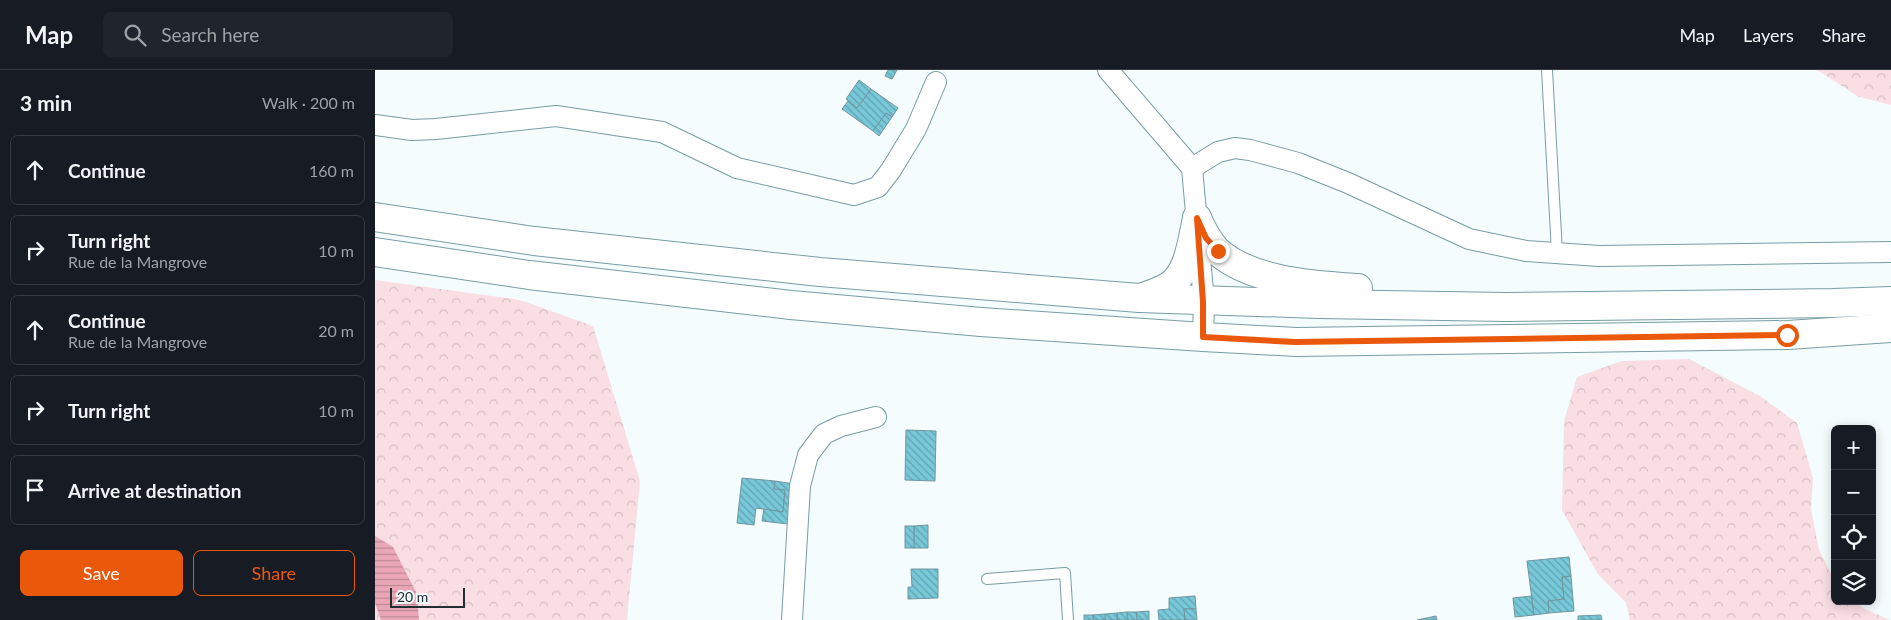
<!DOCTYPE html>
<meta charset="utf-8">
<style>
:root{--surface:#171b24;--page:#20242c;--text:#f1f3f6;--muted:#9ea1a6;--line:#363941;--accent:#ea580c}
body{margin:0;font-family:Lato,sans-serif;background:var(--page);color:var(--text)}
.controls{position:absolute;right:15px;bottom:15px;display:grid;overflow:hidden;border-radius:8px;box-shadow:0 2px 12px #0003}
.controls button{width:45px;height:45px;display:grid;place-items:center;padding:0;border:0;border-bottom:1px solid var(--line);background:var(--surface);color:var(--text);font:25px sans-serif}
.scale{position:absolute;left:15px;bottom:12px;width:75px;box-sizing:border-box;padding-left:5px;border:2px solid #202f32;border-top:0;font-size:14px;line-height:18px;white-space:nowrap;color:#202f32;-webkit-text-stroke:4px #f4fcfd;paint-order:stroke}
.stop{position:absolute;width:15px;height:15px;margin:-11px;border:4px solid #ea580c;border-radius:50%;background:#fff}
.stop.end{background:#ea580c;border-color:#fff;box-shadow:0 1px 5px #0008}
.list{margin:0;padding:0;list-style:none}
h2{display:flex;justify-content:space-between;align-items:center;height:65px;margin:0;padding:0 20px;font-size:21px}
h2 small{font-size:16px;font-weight:400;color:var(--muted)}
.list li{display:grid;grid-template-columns:32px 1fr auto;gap:15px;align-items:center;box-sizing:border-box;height:70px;margin:0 10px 10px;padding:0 10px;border:1px solid var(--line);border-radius:8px}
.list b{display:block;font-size:19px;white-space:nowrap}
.list p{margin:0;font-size:16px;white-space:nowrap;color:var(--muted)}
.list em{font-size:16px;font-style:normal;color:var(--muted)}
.actions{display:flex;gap:10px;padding:15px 20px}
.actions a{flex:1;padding:11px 0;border:1px solid var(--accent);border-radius:8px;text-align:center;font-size:18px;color:var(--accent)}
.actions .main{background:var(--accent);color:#fff}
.icon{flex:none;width:28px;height:28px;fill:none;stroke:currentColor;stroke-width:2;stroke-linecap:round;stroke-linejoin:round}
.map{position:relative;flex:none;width:1516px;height:550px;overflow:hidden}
header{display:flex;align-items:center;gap:30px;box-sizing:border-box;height:70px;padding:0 25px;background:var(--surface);border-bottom:1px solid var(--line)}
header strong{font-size:24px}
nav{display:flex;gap:28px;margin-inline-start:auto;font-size:18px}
.search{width:350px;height:45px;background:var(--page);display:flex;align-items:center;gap:12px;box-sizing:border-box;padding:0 18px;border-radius:8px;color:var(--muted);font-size:19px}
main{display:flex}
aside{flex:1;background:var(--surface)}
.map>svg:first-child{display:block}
</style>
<header>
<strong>Map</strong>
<div class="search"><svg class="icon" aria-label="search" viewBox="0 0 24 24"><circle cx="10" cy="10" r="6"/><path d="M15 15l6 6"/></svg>Search here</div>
<nav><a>Map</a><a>Layers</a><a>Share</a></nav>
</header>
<main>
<aside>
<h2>3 min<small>Walk · 200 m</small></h2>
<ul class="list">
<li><svg class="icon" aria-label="ahead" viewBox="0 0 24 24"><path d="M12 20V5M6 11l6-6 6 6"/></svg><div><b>Continue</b></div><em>160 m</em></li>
<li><svg class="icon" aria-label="right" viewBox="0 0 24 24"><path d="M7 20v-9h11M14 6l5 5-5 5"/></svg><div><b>Turn right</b><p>Rue de la Mangrove</p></div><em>10 m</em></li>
<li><svg class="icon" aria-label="ahead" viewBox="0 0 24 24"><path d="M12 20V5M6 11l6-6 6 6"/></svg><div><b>Continue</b><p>Rue de la Mangrove</p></div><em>20 m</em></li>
<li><svg class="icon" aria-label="right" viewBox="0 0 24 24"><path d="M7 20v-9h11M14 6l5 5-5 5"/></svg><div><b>Turn right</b></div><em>10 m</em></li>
<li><svg class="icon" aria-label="arrive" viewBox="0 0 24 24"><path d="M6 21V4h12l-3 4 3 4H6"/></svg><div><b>Arrive at destination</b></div></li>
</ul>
<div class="actions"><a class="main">Save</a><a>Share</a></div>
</aside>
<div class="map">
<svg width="1516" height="550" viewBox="0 0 1516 550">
<defs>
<pattern id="forest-crowns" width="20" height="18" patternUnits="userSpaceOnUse" patternTransform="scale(1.25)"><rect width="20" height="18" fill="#f9dee4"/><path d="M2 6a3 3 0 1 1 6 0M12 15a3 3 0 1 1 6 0" fill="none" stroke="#d5bfc4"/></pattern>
<pattern id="water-rules" width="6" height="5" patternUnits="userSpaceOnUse" patternTransform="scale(1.25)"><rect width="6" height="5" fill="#eba7b7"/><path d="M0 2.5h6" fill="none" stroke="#be8895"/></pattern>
<pattern id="building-back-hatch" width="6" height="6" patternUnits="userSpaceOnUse" patternTransform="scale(1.25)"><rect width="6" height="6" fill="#77c8d9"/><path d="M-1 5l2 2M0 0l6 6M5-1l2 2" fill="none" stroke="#61a3b1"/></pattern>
</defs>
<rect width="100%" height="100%" fill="#f4fcfd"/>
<!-- forest -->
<g fill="url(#forest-crowns)">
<polygon points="1442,0 1516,0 1516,35 1484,27"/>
<polygon points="0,210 145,230 218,256 265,411 252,550 0,550"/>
<polygon points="1314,289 1385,326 1422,353 1438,408 1436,439 1444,480 1460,511 1460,531 1480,531 1488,538 1515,550 1255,550 1251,533 1222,503 1187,440 1189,351 1202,307 1247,291"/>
</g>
<!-- water -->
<polygon fill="url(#water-rules)" points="0,466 18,477 42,524 44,550 6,550 0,533"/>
<!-- building -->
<g fill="url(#building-back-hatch)" stroke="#72969e">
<polygon points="513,0 522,0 517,9 510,6"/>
<polygon points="484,10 496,19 482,38 471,29"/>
<polygon points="496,19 523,38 517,47 511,43 498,61 467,39 473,31 482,38"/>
<polygon points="511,43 517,47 504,66 498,61"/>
<polygon points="531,360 561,361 560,411 530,410"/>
<polygon points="367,408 400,411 399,419 410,420 408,442 381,438 379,455 362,453"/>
<polygon points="400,411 419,414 413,454 387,451 389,439 408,442 410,420 399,419"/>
<polygon points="553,455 553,478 539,478 539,456"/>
<rect x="530" y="456" width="9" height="22"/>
<polygon points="1194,487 1196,506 1187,507 1189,529 1173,531 1174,543 1159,545 1152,491"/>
<polygon points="536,499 563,499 563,528 533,529 533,517 537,517"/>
<polygon points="1196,506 1199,541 1174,543 1173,531 1189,529 1187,507"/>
<polygon points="820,526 821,539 809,539 810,550 784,550 783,540 794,539 794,528"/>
<polygon points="1156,526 1159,545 1140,547 1138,528"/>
<polygon points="809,539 821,539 822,550 810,550"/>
<polygon points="774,541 774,550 762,550 761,542"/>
<polygon points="752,542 753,550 742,550 742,543"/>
<polygon points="752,542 761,542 762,550 753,550"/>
<polygon points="742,543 742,550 730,550 730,544"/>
<polygon points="730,544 730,550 718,550 718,545"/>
<rect x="709" y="545" width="9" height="5"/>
<polygon points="1226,545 1227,550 1203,550 1203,546"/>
<polygon points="1061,546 1062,550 1042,550"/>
</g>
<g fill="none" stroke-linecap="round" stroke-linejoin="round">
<!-- service casing -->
<g stroke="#789da4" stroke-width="12">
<g id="service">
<polyline points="1172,0 1182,183"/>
<polyline points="612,509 690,503 693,550"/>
</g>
</g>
<!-- minor casing -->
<g stroke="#789da4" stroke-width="22">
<g id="minor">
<polyline points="733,0 817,98 829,232 828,267"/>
<polyline points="0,55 37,60 61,59 181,46 287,62 362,98 479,125 503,117 516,100 541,59 561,12"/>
<polyline points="817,98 843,82 860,78 875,80 923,93 973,113 1094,169 1151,181 1224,186 1516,182"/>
<polyline points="417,550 425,416 433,385 449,364 466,356 501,347"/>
</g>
</g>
<!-- primary casing -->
<g stroke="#789da4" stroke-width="30">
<g id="primary">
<polyline points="0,147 159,171 445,202 764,228 944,234 1131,237 1458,233 1516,231"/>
<path d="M822,148C827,160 833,171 842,181C877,212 939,215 983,218"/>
<polyline points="0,182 154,205 416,235 606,252 828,267 921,272 1413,265 1516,258"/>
<path d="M768,227C777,224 786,221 794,216C814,204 817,170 822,148"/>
</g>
</g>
<!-- service -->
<use href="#service" stroke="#fff" stroke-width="10"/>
<!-- minor -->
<use href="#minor" stroke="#fff" stroke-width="20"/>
<!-- primary -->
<use href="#primary" stroke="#fff" stroke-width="28"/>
</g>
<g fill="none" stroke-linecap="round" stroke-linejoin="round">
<!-- route -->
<polyline stroke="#ea580c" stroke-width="6" points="843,181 831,168 822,148 828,232 828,267 920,272 1412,265"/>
</g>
</svg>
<div class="controls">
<button>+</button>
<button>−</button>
<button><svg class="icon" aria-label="locate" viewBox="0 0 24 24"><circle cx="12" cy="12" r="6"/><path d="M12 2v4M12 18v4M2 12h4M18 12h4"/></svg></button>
<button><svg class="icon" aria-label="layers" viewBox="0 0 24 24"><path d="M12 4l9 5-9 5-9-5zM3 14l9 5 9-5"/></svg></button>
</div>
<div class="scale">20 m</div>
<div class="stop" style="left:1412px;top:265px"></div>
<div class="stop end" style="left:843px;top:181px"></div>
</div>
</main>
